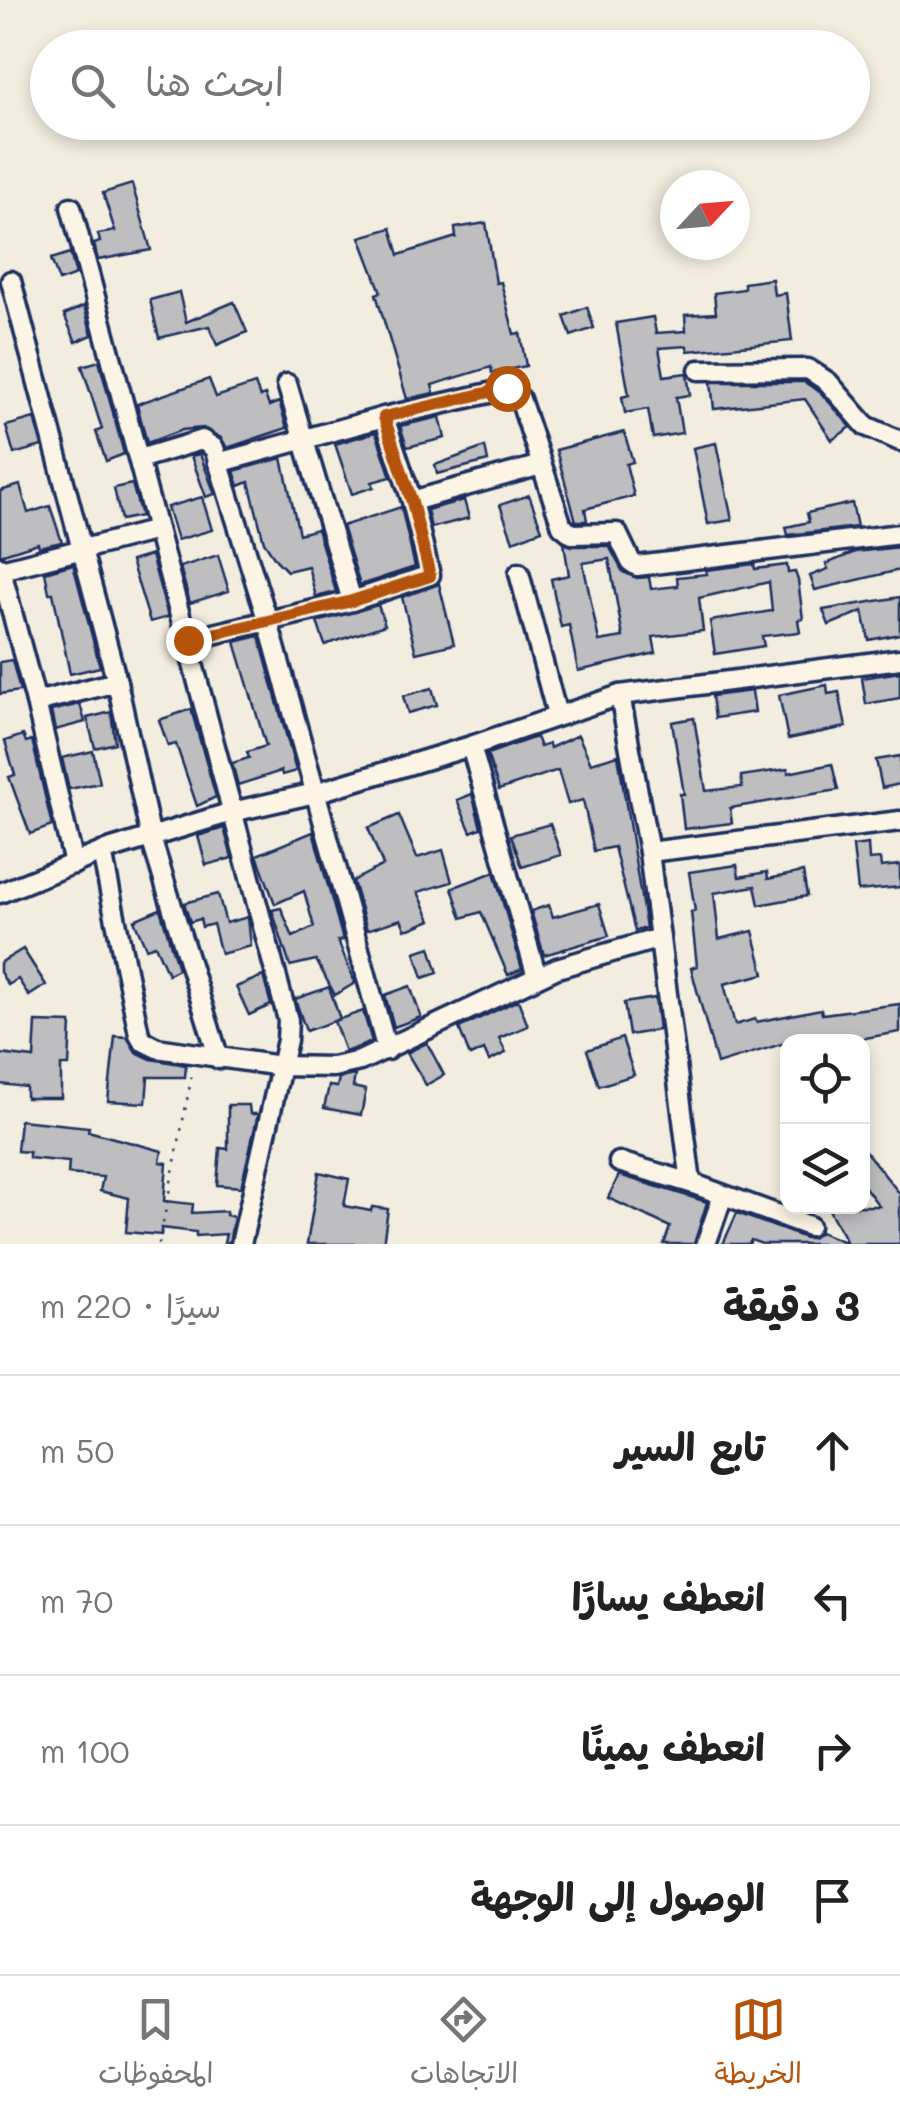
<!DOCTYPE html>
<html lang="ar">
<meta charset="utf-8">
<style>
:root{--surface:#fff;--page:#f6f6f6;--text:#222;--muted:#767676;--line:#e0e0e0;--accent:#b45309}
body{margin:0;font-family:Mali,"Playpen Sans Arabic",sans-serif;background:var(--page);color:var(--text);direction:rtl}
.controls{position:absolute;right:30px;bottom:30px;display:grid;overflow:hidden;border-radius:20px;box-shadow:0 5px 15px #0003}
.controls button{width:90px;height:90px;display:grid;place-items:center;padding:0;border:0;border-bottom:2px solid var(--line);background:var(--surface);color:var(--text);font:50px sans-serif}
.compass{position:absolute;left:660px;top:170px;width:90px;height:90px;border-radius:50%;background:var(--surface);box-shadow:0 5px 15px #0003;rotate:64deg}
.stop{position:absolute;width:30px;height:30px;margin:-22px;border:8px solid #b45309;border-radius:50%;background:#fff}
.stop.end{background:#b45309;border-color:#fff;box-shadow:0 2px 10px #0008}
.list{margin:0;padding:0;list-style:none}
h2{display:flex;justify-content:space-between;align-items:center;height:130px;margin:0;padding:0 40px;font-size:42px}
h2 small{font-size:32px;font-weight:400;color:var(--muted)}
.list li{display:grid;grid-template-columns:65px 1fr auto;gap:30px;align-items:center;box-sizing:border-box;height:150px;padding:0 40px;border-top:2px solid var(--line)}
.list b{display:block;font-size:38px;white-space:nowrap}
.list em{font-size:32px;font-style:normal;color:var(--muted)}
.icon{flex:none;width:55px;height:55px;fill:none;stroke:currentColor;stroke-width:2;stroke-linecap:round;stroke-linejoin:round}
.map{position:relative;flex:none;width:900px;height:1244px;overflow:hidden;direction:ltr}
.search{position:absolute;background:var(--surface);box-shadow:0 5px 15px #0003;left:30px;right:30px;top:30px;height:110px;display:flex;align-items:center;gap:25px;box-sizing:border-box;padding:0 35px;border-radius:55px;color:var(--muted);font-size:38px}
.sheet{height:730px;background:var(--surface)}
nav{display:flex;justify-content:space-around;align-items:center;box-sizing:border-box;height:140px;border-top:2px solid var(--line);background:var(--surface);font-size:28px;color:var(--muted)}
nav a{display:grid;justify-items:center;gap:5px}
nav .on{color:var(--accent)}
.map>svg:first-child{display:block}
</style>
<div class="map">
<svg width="900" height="1244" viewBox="0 0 900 1244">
<rect width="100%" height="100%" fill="#f3ede0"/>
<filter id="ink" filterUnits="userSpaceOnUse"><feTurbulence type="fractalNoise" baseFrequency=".01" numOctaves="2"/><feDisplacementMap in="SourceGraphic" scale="20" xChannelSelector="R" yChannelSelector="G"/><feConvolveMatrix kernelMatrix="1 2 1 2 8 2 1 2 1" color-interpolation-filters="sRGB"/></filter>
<g filter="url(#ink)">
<!-- building -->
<g fill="#bebec0" stroke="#1b2f5e" stroke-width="2.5" fill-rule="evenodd">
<polygon points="124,122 124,130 84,136 83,124"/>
<polygon points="132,184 151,250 98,260 94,244 100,242 98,234 115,231 103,193"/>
<polygon points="486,223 496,283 501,282 514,334 520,333 526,366 492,373 491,367 432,385 434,393 407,399 376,294 381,292 360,237 391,228 399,255 456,237 455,228"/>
<polygon points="70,253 76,275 59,281 51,259"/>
<polygon points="772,279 774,295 786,293 792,341 688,351 687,346 659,348 664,376 687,373 690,395 676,397 682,433 653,438 648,409 625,413 622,397 629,395 616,323 653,317 656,333 686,331 685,315 716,313 714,293 744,289 744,283"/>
<polygon points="179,292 186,322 234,302 247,332 217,345 209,326 159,338 150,300"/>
<polygon points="84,306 92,335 76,342 64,315"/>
<polygon points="587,307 594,328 571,336 564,316"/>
<polygon points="99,361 124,454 106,461 96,432 102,429 82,366"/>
<polygon points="209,379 216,397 255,384 260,397 265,395 269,406 279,402 287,428 227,448 221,438 203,428 182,430 147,443 137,404"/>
<polygon points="711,382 804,382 820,392 851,427 832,440 805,399 714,409"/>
<polygon points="440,417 445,438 407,447 400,426"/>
<polygon points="34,418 42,446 14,454 6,426"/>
<polygon points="376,432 391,477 372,482 374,487 352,494 335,444"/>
<polygon points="624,432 633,462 626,464 634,496 585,509 587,521 576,521 556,450"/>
<polygon points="716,443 732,520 708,524 693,448"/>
<polygon points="485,447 488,461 437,474 435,465"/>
<polygon points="200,454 215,494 206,497 191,456"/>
<polygon points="282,458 299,534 317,529 336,592 316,597 308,566 287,571 276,560 264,542 249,482 239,486 234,471"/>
<polygon points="132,484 141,516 121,520 114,488"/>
<polygon points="20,485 28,513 50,506 62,542 39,547 38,543 0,555 0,491"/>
<polygon points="529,495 542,530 513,541 500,505"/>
<polygon points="202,497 212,530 177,540 167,507"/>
<polygon points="464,500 469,518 431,528 427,510"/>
<polygon points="852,503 857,527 788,535 786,527 809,522 807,513"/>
<polygon points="401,507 415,567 360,585 342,526"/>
<path d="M564,543L572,546H609L623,572L637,578L649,577L651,589L678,586L677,577L707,574L706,570L754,564L755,569L787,565L788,573L795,572L798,580L803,619L798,620L800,632L762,636L764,646L715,654L710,621L772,611L769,582L699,598L703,631L653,637L656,653L578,671L569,625L561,627L551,579L569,575ZM609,559L623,637L599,641L583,563Z"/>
<polygon points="900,547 900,570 815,590 810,576 828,569 826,564 855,552"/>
<polygon points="151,555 168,617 150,622 131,561"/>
<polygon points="218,555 229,591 190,603 180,567"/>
<polygon points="73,564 100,667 70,674 53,593 49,593 45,572"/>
<polygon points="439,584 454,644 416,653 402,597"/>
<polygon points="900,597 900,634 869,640 863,611 829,625 823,610"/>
<polygon points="378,605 385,625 325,645 317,622"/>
<polygon points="259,636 296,771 282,775 281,771 238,785 232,763 249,758 247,752 266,746 235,642"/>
<polygon points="12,660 20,691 0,694 0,662"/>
<polygon points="900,672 900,698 866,704 862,678"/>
<polygon points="827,685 828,694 839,692 846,727 788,739 779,695"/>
<polygon points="432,688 437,705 408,713 403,696"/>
<polygon points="752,691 755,712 715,718 712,696"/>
<polygon points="80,704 85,722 55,730 51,711"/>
<polygon points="191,709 216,797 197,806 176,744 168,746 159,720"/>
<polygon points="111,712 115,743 95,748 87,718"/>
<polygon points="694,718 706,791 742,787 741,776 788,769 788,773 832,764 838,790 730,808 732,823 684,829 680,794 684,794 672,722"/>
<polygon points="23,735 26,742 32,740 52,826 30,834 9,777 15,775 5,741"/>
<polygon points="578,735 591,763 618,755 646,928 635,931 614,847 594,851 583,800 568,804 558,770 499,790 487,754 536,737 540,747 549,744 550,748"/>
<polygon points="93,751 100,783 69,789 62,758"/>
<polygon points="900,756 900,784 882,788 876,760"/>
<polygon points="472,794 481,828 471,832 457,800"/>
<polygon points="399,815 417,858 443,850 452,882 418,892 431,920 410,929 405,929 401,919 367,930 353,881 383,865 368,828"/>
<polygon points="550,824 561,855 522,867 511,835"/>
<polygon points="224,828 232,858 206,865 198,836"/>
<polygon points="313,832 343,940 338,941 355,983 335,995 316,960 290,966 272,910 281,908 293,937 314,927 304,891 275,904 257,855"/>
<polygon points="868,844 869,860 880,859 881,867 900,865 900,887 858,891 853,846"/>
<polygon points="737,865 739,877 767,872 768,879 803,872 807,896 759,905 755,886 714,893 719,939 753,931 764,974 724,984 735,1025 755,1019 756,1022 821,1009 822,1014 900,1004 900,1032 842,1042 836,1042 835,1037 788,1042 717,1064 691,968 697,966 691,912 695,911 689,872"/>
<polygon points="494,872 522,969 508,975 481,912 462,918 452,888"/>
<polygon points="218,894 226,923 248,917 251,946 221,954 213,924 202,927 200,919 190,922 184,903"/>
<polygon points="599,904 609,936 544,955 531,911 549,905 553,917"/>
<polygon points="160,909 178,969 168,974 155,945 146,948 134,920"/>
<polygon points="430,947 438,973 423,978 415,952"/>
<polygon points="23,949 46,985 29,996 18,979 8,985 0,972 0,963"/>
<polygon points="263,976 271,1005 249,1015 236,987"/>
<polygon points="410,986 421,1017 394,1027 385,995"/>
<polygon points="329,987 340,1019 306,1031 295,999"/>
<polygon points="655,998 659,1030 629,1035 624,1003"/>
<polygon points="518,1000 528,1026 499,1038 506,1053 489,1061 484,1050 470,1056 459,1028"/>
<polygon points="363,1011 372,1042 345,1052 334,1021"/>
<polygon points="36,1022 71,1023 69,1066 61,1066 61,1098 26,1098 26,1087 0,1084 0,1054 34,1058"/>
<polygon points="115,1036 127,1037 136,1052 151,1059 186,1065 185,1077 148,1077 146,1103 108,1101"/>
<polygon points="622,1038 634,1075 599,1086 587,1050"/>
<polygon points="427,1043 444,1075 426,1085 407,1053"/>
<polygon points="355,1075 353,1087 366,1090 361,1115 324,1108 329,1086 337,1087 339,1078"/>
<polygon points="228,1105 249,1105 250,1114 258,1114 241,1187 217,1185 220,1148 228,1149"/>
<polygon points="20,1120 89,1127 88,1131 162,1151 160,1162 167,1163 164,1201 193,1204 192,1213 226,1211 226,1215 234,1217 229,1243 224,1242 226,1234 196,1236 196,1232 161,1228 161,1235 126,1232 129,1198 100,1191 103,1177 68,1174 69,1162 29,1158 29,1152 17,1151"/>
<polygon points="862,1147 900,1194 900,1244 762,1244 751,1240 749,1244 723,1244 737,1213 805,1238 812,1238 820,1232 847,1243 827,1206 879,1206 862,1183"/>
<polygon points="319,1172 349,1179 344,1206 371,1211 372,1207 388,1209 383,1244 307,1244"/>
<polygon points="619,1175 707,1202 694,1244 664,1244 670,1227 608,1198"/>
</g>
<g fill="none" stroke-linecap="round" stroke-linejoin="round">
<!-- minor casing -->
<g stroke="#1b2f5e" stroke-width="25">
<g id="minor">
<polyline points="71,207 288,1020 287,1040 241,1244"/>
<polyline points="11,281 117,682 151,838 219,1059"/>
<polyline points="699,370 808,369 828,382 866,426 900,441"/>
<polyline points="287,384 352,601"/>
<polyline points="139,459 202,440 214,448 268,622 387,1050"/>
<polyline points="218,463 384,417 511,388 520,399 562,526 572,534 617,533 631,562 637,566 900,534"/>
<polyline points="412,501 541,465"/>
<polyline points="0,567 36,702 74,864"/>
<polyline points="1,570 157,530"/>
<polyline points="519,573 557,715"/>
<polyline points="188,640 352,601 430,575 412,501 384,417"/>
<polyline points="620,695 649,852 691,1183"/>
<polyline points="36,702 117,682"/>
<polyline points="471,746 537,977"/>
<polyline points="102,852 139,1034 143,1041 157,1048 280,1066 333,1067 360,1061 557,968 660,938"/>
<polyline points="649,852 900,821"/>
<polyline points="0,893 102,852 232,812 315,793 471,746 620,695 900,659"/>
<polyline points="619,1162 691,1183 809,1226"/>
<polyline points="706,1244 723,1195"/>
</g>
</g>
<!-- path -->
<polyline stroke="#1b2f5e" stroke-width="2.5" stroke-dasharray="2.5 8" stroke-linecap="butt" points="159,1244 193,1069"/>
<!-- minor -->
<use href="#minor" stroke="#fcf5e5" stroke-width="18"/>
</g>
</g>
<g fill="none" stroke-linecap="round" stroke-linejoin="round" filter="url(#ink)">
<!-- route -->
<polyline stroke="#b45309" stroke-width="12" points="188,640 352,601 430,576 412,502 384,417 507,388"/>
</g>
</svg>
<div class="controls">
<button><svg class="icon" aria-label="locate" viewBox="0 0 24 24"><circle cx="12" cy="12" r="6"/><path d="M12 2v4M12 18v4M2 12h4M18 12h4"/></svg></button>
<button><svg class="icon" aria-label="layers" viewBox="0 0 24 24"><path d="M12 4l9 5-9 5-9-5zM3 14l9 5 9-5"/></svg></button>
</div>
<svg class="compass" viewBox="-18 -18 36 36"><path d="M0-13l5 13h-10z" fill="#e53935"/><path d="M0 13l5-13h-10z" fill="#767676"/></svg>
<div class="stop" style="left:507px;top:388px"></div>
<div class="stop end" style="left:188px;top:640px"></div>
<div class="search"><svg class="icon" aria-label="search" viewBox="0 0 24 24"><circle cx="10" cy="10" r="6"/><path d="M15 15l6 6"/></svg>ابحث هنا</div>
</div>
<section class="sheet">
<h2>3 دقيقة<small>سيرًا · 220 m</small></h2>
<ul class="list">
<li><svg class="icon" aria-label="ahead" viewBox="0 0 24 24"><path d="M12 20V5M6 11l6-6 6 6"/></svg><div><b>تابع السير</b></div><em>50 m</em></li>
<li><svg class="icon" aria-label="left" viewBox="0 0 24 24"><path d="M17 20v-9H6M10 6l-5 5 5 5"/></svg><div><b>انعطف يسارًا</b></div><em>70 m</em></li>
<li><svg class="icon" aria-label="right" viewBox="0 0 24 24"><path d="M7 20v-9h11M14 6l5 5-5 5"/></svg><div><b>انعطف يمينًا</b></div><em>100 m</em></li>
<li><svg class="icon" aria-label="arrive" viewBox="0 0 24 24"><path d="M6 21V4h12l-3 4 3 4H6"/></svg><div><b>الوصول إلى الوجهة</b></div></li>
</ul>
</section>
<nav>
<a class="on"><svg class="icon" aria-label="map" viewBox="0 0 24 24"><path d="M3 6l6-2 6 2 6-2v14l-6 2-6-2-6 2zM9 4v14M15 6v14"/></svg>الخريطة</a>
<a><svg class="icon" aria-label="directions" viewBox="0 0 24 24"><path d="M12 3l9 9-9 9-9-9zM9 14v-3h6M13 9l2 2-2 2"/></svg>الاتجاهات</a>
<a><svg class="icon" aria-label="saved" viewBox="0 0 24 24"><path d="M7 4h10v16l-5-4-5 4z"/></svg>المحفوظات</a>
</nav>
